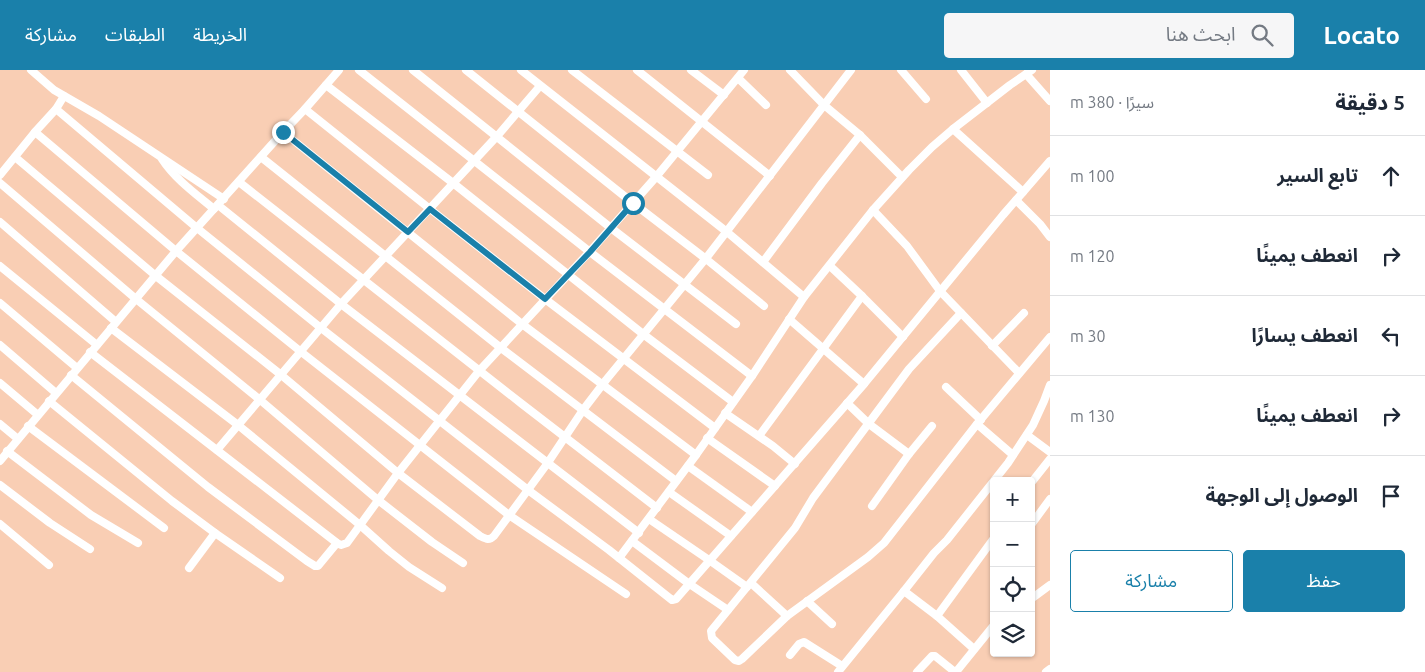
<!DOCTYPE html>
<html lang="ar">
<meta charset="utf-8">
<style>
:root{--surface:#fff;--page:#f6f6f7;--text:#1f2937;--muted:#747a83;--line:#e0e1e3;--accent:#1a80aa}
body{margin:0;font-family:Ubuntu,"Noto Sans Arabic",sans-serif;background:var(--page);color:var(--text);direction:rtl}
.controls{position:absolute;right:15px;bottom:15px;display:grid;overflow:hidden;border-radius:5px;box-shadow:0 1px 4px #0004}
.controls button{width:45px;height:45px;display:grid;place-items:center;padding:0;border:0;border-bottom:1px solid var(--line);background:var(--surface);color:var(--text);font:25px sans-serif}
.stop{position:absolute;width:15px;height:15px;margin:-11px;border:4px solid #1a80aa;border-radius:50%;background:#fff}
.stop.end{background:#1a80aa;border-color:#fff;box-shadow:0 1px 5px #0008}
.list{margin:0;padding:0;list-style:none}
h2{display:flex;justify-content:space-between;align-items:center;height:65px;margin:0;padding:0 20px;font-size:21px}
h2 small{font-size:16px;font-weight:400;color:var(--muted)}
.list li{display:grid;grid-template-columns:32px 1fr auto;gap:15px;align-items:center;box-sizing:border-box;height:80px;padding:0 20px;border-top:1px solid var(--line)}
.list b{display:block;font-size:19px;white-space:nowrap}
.list em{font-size:16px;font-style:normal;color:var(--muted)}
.actions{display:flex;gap:10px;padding:15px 20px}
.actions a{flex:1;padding:11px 0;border:1px solid var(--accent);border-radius:5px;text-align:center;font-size:18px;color:var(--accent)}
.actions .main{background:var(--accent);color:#fff}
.icon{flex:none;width:28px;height:28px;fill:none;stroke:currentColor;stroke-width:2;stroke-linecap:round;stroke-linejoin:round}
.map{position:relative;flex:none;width:1050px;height:602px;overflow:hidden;direction:ltr}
header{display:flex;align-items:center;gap:30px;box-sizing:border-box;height:70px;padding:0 25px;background:var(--accent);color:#fff}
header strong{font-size:24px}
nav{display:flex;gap:28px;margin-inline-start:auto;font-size:18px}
.search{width:350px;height:45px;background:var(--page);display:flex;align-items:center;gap:12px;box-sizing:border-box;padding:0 18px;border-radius:5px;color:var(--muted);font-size:19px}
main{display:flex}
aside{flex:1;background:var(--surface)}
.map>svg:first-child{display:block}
</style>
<header>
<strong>Locato</strong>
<div class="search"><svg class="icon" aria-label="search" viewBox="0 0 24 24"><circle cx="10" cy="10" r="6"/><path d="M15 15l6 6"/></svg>ابحث هنا</div>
<nav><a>الخريطة</a><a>الطبقات</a><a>مشاركة</a></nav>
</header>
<main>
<aside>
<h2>5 دقيقة<small>سيرًا · 380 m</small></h2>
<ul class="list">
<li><svg class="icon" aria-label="ahead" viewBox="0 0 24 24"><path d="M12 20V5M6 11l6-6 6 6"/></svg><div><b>تابع السير</b></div><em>100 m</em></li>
<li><svg class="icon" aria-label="right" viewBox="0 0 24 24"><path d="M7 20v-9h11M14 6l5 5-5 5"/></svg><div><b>انعطف يمينًا</b></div><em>120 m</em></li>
<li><svg class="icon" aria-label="left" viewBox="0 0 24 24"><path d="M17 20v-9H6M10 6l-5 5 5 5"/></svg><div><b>انعطف يسارًا</b></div><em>30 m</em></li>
<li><svg class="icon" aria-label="right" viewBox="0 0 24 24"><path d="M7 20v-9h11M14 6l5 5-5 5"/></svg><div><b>انعطف يمينًا</b></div><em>130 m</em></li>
<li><svg class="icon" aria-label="arrive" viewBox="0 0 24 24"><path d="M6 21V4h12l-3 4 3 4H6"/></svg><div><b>الوصول إلى الوجهة</b></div></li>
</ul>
<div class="actions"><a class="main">حفظ</a><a>مشاركة</a></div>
</aside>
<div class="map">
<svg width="1050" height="602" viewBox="0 0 1050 602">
<rect width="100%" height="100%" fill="#f9ceb4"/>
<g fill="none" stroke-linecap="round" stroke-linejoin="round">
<!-- minor -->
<g stroke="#fff" stroke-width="8">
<polyline points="31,0 54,20 99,46 224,129"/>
<polyline points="359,0 590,182 752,306"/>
<polyline points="413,0 611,158 736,254"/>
<polyline points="466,0 633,133 706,189 764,236"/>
<polyline points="521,0 727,162 804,227"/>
<polyline points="572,0 708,105"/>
<polyline points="637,0 770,106"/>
<polyline points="691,0 724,25"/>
<polyline points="790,0 824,35 860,65 902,107"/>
<polyline points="901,0 926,29"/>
<polyline points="961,0 987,33"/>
<polyline points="1026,4 1050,31"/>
<polyline points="738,8 766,35"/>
<polyline points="326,15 453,113 643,264 733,332"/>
<polyline points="56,39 197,158 321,258 528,420 609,480 672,530 676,529 864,314 1003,145 1050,91"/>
<polyline points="305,39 430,139 545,229 715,358"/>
<polyline points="953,59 1023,122"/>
<polyline points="35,62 176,181 300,281 509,445 626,524"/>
<polyline points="283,62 522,254 696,385"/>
<path d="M15,87L156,206L280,304L398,403L480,466C486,469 489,471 494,466L547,394L583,340L606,310L707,187L851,0"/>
<polyline points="261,87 501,278 676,411"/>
<path d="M162,89C175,109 196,124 214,139"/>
<polyline points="0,105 35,62 56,39 64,26"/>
<polyline points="239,112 522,334 657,438"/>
<polyline points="0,113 136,229 259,329 378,430 432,472 463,493"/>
<polyline points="1016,130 1040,154 1050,167"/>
<polyline points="218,135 341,234 639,463"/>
<polyline points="873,140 907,176 940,221 1019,303"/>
<polyline points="0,152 116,252"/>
<polyline points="763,192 822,113 860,65"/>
<polyline points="0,196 97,275"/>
<polyline points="830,196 862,226 903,267"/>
<polyline points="0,233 77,298"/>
<polyline points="961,243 909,299 813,428 795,458 711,561 712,568 735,590 739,591 742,589 787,546 868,487 884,473 977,354 1050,267"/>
<polyline points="789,249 864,314"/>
<polyline points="111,258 238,355 360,455 389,481 409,497 442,518"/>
<polyline points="0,275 56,323"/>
<polyline points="992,276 1024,243"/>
<polyline points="90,282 337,473 341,475 347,473 398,403 479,301 593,178 656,107 744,0"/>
<polyline points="71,305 208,417 307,491 315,496 318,496 337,473"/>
<polyline points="0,313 38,345"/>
<polyline points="946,317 981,350"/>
<polyline points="49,331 172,431 215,463 280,508"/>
<polyline points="847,333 869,354 909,384"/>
<polyline points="725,343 773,376 795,394"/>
<polyline points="0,354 18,369"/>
<polyline points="977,354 1013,385"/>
<polyline points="28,356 164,458"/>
<polyline points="1027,365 1050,382"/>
<polyline points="759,366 862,226"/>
<polyline points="707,368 775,416"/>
<polyline points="217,380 341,234 499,64 540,16"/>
<polyline points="7,381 91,445 138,473"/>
<polyline points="0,391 176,181 283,62 305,39 339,0"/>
<polyline points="688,396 752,442"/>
<polyline points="1031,413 1050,389"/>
<polyline points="0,415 50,453 90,479"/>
<polyline points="669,422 731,466"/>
<polyline points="872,436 909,384 932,356"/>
<polyline points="649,449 709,490 747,517"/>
<polyline points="0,454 49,495"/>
<polyline points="1031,455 1050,429"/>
<polyline points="632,471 688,513 728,540"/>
<polyline points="619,488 696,385 752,306 804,227 873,140 909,100 932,77 953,59 1010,15 1032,0"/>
<polyline points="189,498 215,463"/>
<polyline points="751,513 787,546"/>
<polyline points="904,521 937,546 974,579"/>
<polyline points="1031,529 1050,515"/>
<polyline points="807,531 832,554"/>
<polyline points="937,546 994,468"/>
<polyline points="790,585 799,574 804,572 842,596"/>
<polyline points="838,602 904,521 934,483 947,470 1008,393 1033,355 1044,331 1050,315"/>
<polyline points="917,602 932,586 935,586 955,602"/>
<polyline points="956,602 994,555"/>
<polyline points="1046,602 1050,599"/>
</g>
</g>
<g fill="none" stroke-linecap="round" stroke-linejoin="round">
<!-- route -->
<polyline stroke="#1a80aa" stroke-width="6" points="283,62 408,162 430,139 545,229 590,182 633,133"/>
</g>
</svg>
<div class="controls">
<button>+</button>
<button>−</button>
<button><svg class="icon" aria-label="locate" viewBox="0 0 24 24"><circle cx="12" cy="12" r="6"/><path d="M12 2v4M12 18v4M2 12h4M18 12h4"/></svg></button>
<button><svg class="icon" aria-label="layers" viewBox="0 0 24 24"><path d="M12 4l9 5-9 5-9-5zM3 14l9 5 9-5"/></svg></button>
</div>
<div class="stop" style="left:633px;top:133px"></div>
<div class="stop end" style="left:283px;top:62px"></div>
</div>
</main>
